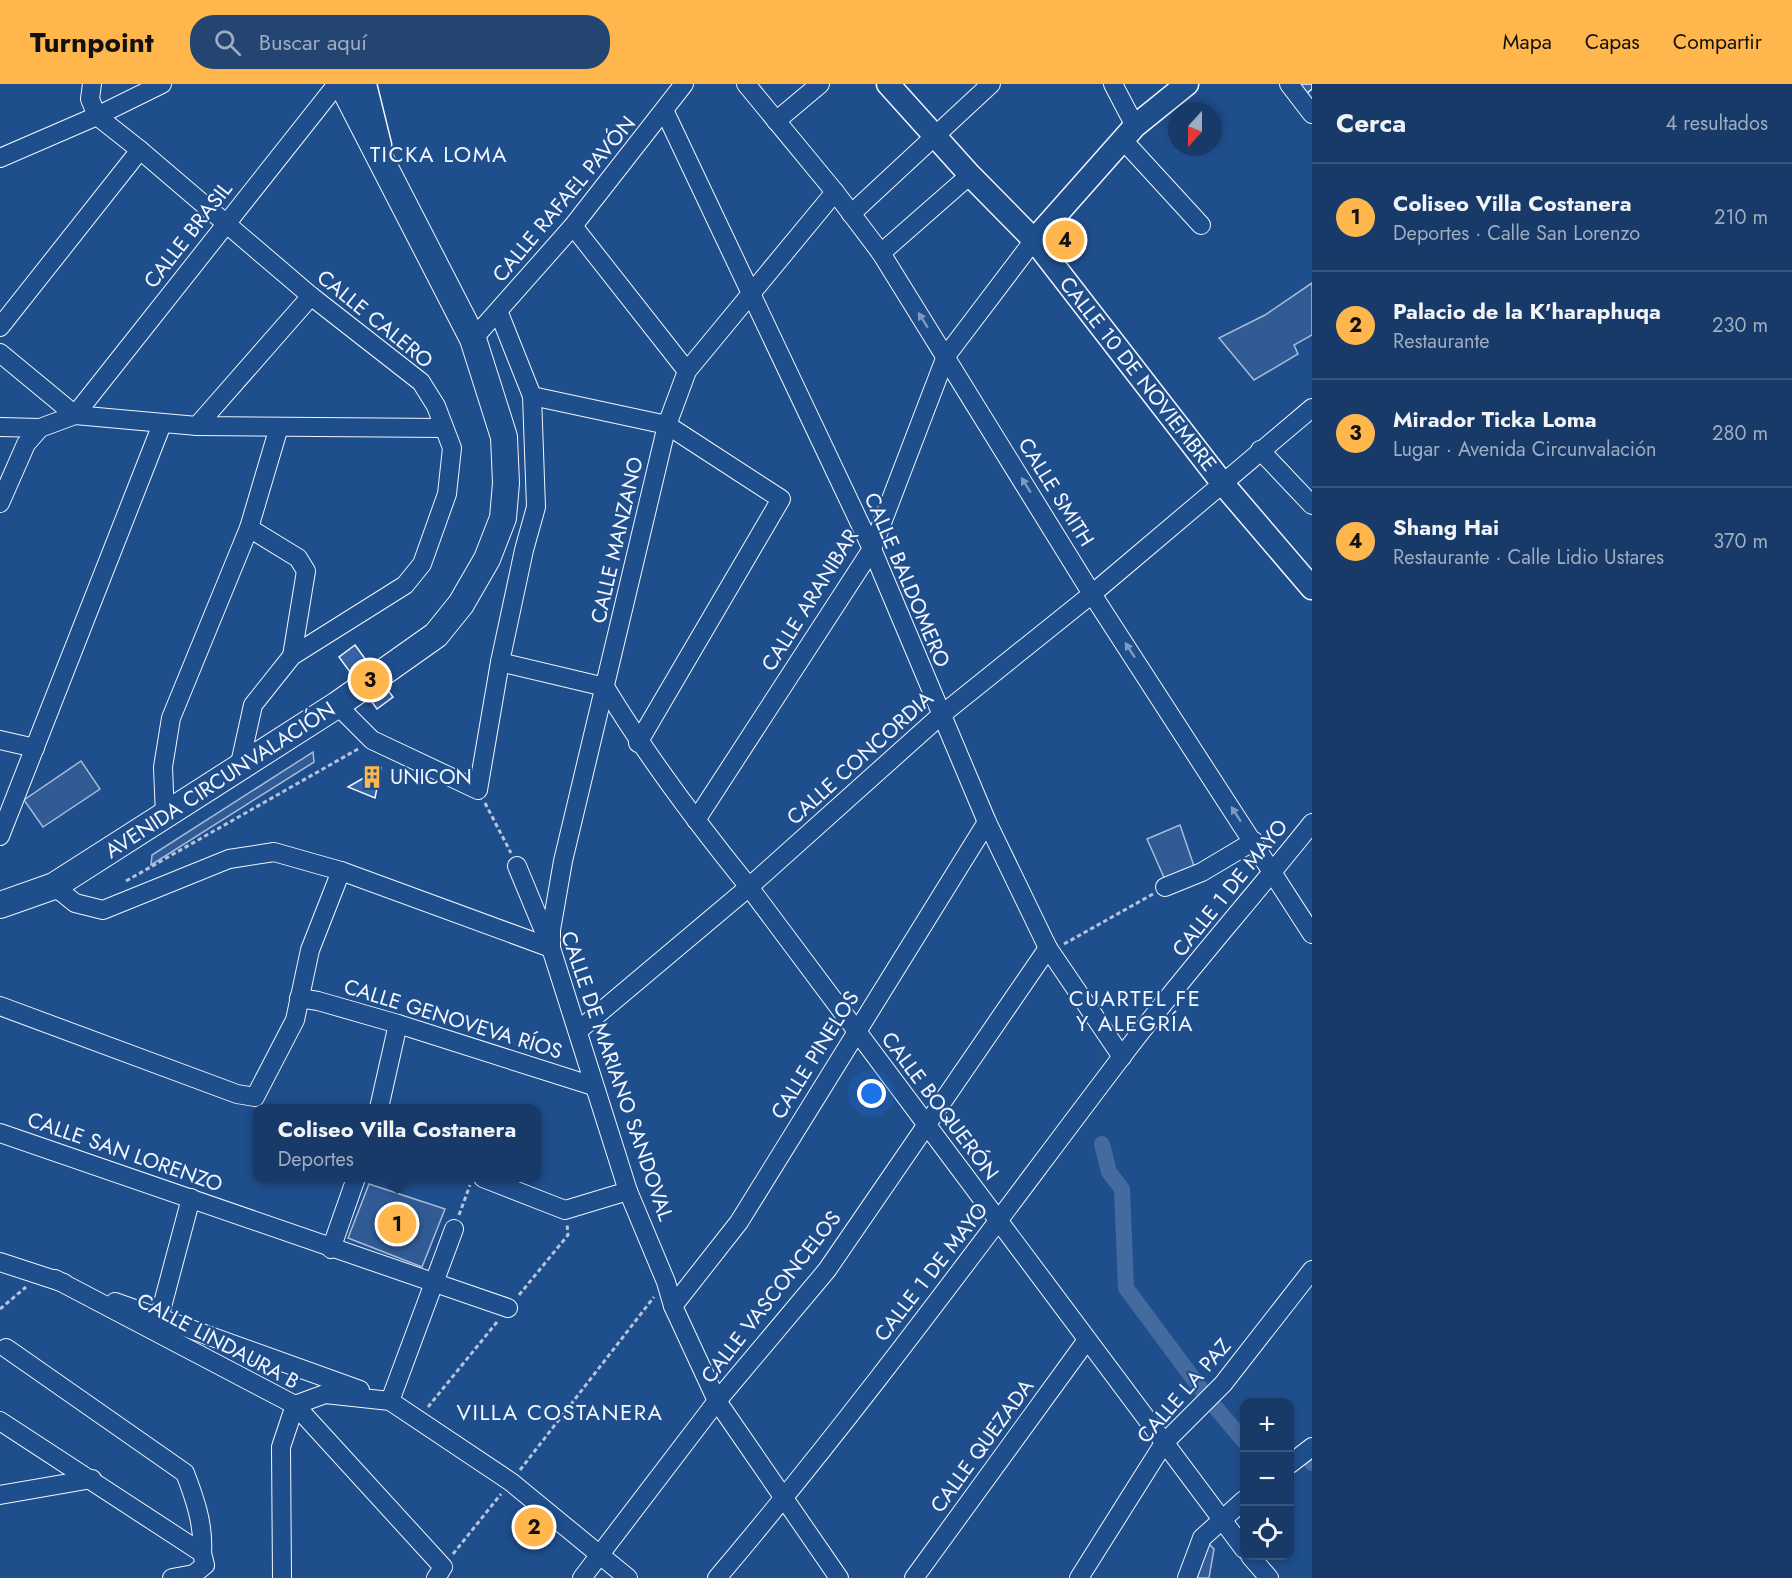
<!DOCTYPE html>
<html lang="es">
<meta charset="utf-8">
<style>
:root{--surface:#173a69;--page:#244571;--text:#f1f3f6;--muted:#9eadc0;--line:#36547d;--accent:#ffb74d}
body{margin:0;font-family:Jost,sans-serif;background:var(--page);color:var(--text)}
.controls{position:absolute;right:18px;bottom:18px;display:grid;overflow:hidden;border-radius:12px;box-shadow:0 3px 9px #0003}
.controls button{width:54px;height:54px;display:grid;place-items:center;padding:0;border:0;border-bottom:2px solid var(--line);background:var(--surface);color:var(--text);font:30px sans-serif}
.compass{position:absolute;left:1168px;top:18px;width:54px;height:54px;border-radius:50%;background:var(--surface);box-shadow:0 3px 9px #0003;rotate:201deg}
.you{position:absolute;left:872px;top:1010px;width:21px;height:21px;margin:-15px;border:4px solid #fff;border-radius:50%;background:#1a73e8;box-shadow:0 0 0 9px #1a73e833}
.badge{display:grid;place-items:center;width:39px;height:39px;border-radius:50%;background:var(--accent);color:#111;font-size:20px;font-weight:700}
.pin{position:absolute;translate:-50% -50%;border:3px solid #fff;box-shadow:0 2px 6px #0006}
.popup{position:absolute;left:253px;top:1020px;width:288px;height:78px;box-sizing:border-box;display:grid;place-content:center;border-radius:12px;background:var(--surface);filter:drop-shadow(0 2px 4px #0005);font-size:20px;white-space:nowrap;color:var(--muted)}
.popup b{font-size:22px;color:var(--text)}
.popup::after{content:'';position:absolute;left:50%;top:100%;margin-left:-12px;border:12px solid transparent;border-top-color:var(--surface)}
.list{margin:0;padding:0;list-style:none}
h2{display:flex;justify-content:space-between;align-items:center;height:78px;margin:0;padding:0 24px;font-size:26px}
h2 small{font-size:20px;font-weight:400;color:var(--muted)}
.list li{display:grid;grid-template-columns:39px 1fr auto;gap:18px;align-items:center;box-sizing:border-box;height:108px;padding:0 24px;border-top:2px solid var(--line)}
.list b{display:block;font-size:22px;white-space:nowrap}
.list p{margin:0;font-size:20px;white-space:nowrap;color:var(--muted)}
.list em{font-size:20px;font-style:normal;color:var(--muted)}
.icon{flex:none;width:33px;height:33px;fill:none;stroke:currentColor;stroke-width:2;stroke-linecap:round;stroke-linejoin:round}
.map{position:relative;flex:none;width:1312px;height:1494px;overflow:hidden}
header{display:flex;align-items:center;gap:36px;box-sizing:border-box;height:84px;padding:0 30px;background:var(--accent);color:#111}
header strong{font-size:28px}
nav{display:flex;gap:33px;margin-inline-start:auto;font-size:21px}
.search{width:420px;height:54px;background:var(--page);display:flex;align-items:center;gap:15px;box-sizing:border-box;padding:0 21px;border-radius:24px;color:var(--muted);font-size:22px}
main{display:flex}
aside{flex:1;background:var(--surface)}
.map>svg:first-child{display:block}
</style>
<header>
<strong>Turnpoint</strong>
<div class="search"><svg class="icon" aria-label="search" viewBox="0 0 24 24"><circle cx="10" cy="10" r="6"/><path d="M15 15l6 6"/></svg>Buscar aquí</div>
<nav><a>Mapa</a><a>Capas</a><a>Compartir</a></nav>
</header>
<main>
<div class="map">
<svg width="1312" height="1494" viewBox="0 0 1312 1494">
<rect width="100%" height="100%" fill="#1f4e8c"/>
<!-- built -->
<g fill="#305b95" stroke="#a8bbd7" stroke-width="1.5">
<polygon points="1312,199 1312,251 1294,261 1298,270 1254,296 1219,254 1265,231"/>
<polygon points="313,668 314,678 151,781 152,771"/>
<polygon points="81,677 100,705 43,743 24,716"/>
<polygon points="1180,741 1195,785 1166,798 1147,755"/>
<polygon points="369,1100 445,1125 422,1183 348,1154"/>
<polygon points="1208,1459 1214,1465 1209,1494 1197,1494"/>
</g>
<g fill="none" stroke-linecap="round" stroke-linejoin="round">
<!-- canal -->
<g stroke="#446ba0" stroke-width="16">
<polyline points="1102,1060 1109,1088 1122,1105 1126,1204 1201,1305"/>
<polyline points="1216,1324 1244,1357"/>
<polyline points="1312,1378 1312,1379"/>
</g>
</g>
<!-- building -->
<g fill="#3563a3" stroke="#f2f6ff" stroke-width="1.5">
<polygon points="1298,0 1312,0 1312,5 1306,10"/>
<polygon points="355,561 393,613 377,625 339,573"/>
<polygon points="381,684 375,714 348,703"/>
</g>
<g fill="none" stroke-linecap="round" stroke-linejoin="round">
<!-- minor casing -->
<g stroke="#f2f6ff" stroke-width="20">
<g id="minor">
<polyline points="92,0 90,15 97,32 140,66 311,212 421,298 436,322 452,364 447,410 422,480 405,501 292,572 253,621 239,684"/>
<polyline points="746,0 835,108 881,169 1092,510 1312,850"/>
<polyline points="1113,0 1135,42"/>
<polyline points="1289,0 1312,30"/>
<polyline points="665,28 872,465 987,738 1048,864 1122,973"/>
<polyline points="776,37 820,0"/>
<polyline points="1123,56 1201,141"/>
<polyline points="0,74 97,32 162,0"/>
<polyline points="851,130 991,0"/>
<polyline points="573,142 687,287"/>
<polyline points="881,169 970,91"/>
<polyline points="0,243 140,66"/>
<polyline points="473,255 573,142 684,0"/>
<polyline points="0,269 75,331 40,344 26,360 0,419"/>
<polyline points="532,312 667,341 781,415 638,659"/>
<polyline points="75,331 337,0"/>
<polyline points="75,331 197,342 444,344"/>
<polyline points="197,342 311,212"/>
<polyline points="0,343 40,344"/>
<polyline points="1260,366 1312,421"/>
<polyline points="249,444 298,474 306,487 292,572"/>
<path d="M500,578L605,603C648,674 697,739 749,803L1244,1465"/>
<polyline points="337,621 372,656 478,706 500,578 524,466 536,423 532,312 499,229"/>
<polyline points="0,656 35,664"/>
<polyline points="165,732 163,683 171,634 249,444 279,343"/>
<polyline points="696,736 872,465 946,272 1034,156"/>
<polyline points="0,752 162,340"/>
<polyline points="517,782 551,864 628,1107 666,1198 673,1222 717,1317 839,1494"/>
<polyline points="54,802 75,819 103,826 229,775 274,768 341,787 551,864"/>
<polyline points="1165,803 1202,788 1254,757"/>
<polyline points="551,864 551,846 563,777 667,341 687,287 835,108"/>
<polyline points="299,914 318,917 398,940 593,1002"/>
<polyline points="0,922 237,1010 255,1013 295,936 310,866 341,787"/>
<polyline points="579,946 749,803 940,632 1092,510 1312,324"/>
<polyline points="379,1024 398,940"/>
<polyline points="0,1049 508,1224"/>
<polyline points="483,1094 565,1126 628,1107"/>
<polyline points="331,1165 356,1094"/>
<polyline points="0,1178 64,1199"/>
<polyline points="55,1195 295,1321 443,1483 436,1494"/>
<polyline points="115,1218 360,1306"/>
<polyline points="673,1222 739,1138 987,738"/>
<polyline points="159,1234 191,1114"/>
<path d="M6,1264L185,1389C195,1415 204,1441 202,1469"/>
<polyline points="390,1317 454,1145"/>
<polyline points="0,1337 202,1469 205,1481 194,1490 172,1494"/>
<polyline points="1290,1380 1312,1363"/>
<polyline points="0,1411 92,1395"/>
<polyline points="1250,1472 1269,1494"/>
<polyline points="282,1494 281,1363 295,1321 325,1310 390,1317 511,1398 628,1494"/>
<polyline points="582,1494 717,1317 827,1186 1048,864"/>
<path d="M717,1494C859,1327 988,1149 1120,975C1181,894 1249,818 1312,739"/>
<polyline points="914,1494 1087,1256"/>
<polyline points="1079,1494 1164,1359 1223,1300 1312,1186"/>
<polyline points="1187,1494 1202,1454 1244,1416"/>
</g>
</g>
<!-- major casing -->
<g stroke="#f2f6ff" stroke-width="25">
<g id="major">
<polyline points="365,0 380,61"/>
<polyline points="888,0 970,91 1034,156 1223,400 1312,504"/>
<polyline points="1034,156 1135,42 1187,0"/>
</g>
</g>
<!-- highway casing -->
<g stroke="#f2f6ff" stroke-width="28">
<polyline id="highway" points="0,821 54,802 337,621 436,551 461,520 487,475 503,434 506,399 504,353 493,318 473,255 342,0"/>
</g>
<!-- path -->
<g stroke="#b3c4dc" stroke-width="3" stroke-dasharray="4.5 3" stroke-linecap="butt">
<polyline points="485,719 511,769"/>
<polyline points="126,797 358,665"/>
<polyline points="1064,860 1153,810"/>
<polyline points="459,1131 470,1101"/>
<polyline points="519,1211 568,1151 567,1140"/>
<polyline points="0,1225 26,1203"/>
<polyline points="428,1323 497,1238"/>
<polyline points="520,1386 654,1213"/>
<polyline points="453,1470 501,1410"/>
</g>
<!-- minor -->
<use href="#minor" stroke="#1f4e8c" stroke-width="18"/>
<!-- major -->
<use href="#major" stroke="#1f4e8c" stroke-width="22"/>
<!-- highway -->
<use href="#highway" stroke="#1f4e8c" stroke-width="26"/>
</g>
<!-- one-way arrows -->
<defs><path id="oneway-solid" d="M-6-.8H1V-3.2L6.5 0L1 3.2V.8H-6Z" transform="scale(1.5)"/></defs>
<g fill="#7e9ac0">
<use href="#oneway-solid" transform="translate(923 236) rotate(-122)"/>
<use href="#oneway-solid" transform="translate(1026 401) rotate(-122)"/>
<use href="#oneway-solid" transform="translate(1130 566) rotate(-123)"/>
<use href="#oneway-solid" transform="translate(1236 730) rotate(-123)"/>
</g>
<!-- icons -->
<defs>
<g id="building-bare" transform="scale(1.8)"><path d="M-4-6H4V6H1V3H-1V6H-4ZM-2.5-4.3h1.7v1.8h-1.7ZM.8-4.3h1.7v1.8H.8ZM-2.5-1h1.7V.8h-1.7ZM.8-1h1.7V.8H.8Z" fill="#ffb74d" stroke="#1f4e8c" stroke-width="2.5" paint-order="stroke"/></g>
</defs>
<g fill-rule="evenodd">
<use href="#building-bare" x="372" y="693"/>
</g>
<g text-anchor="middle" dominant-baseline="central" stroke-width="4.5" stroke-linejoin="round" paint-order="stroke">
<!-- street labels -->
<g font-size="21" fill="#f2f6ff" stroke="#1f4e8c">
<text transform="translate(564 115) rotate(-50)">CALLE RAFAEL PAVÓN</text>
<text transform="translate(188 151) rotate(-52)">CALLE BRASIL</text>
<text transform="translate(375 235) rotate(39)">CALLE CALERO</text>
<text transform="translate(1138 290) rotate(52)">CALLE 10 DE NOVIEMBRE</text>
<text transform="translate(1056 408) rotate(58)">CALLE SMITH</text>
<text transform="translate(617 456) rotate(-77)">CALLE MANZANO</text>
<text transform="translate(907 496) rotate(67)">CALLE BALDOMERO</text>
<text transform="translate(810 516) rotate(-58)">CALLE ARANIBAR</text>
<text transform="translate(860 674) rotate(-42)">CALLE CONCORDIA</text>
<text transform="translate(220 696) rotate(-33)">AVENIDA CIRCUNVALACIÓN</text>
<text transform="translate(1230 804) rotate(-51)">CALLE 1 DE MAYO</text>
<text transform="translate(453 935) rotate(17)">CALLE GENOVEVA RÍOS</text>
<text transform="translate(815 971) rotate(-58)">CALLE PINELOS</text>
<text transform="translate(617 992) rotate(71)">CALLE DE MARIANO SANDOVAL</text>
<text transform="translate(940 1022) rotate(53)">CALLE BOQUERÓN</text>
<text transform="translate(125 1068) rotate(19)">CALLE SAN LORENZO</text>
<text transform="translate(931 1188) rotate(-52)">CALLE 1 DE MAYO</text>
<text transform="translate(771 1213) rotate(-52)">CALLE VASCONCELOS</text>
<text transform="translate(218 1257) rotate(28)">CALLE LINDAURA B</text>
<text transform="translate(1184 1307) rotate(-49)">CALLE LA PAZ</text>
<text transform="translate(982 1362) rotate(-54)">CALLE QUEZADA</text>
</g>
<!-- poi labels -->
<g font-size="21" fill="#f2f6ff" stroke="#1f4e8c" text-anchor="start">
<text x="390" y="693">UNICON</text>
</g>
<!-- neighbourhood labels -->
<g font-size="22" letter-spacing="1.5" fill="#f2f6ff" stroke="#1f4e8c">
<text x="439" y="70">TICKA LOMA</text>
<text x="1135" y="914">CUARTEL FE<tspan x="1135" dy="25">Y ALEGRÍA</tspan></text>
<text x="560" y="1328">VILLA COSTANERA</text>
</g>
</g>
</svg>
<div class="controls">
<button>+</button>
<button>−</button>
<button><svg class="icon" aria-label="locate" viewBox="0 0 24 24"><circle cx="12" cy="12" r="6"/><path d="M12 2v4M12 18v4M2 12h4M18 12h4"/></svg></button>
</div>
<svg class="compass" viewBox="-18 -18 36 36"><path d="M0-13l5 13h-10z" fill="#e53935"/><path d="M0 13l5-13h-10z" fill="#9eadc0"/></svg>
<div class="you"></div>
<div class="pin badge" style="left:397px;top:1140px">1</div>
<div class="popup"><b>Coliseo Villa Costanera</b>Deportes</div>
<div class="pin badge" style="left:534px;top:1443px">2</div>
<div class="pin badge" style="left:370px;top:596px">3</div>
<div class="pin badge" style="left:1065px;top:156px">4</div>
</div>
<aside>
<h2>Cerca<small>4 resultados</small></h2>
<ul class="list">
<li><span class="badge">1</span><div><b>Coliseo Villa Costanera</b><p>Deportes · Calle San Lorenzo</p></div><em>210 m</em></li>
<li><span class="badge">2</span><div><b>Palacio de la K'haraphuqa</b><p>Restaurante</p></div><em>230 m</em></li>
<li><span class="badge">3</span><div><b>Mirador Ticka Loma</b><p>Lugar · Avenida Circunvalación</p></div><em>280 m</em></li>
<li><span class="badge">4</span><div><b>Shang Hai</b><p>Restaurante · Calle Lidio Ustares</p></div><em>370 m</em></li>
</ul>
</aside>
</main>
